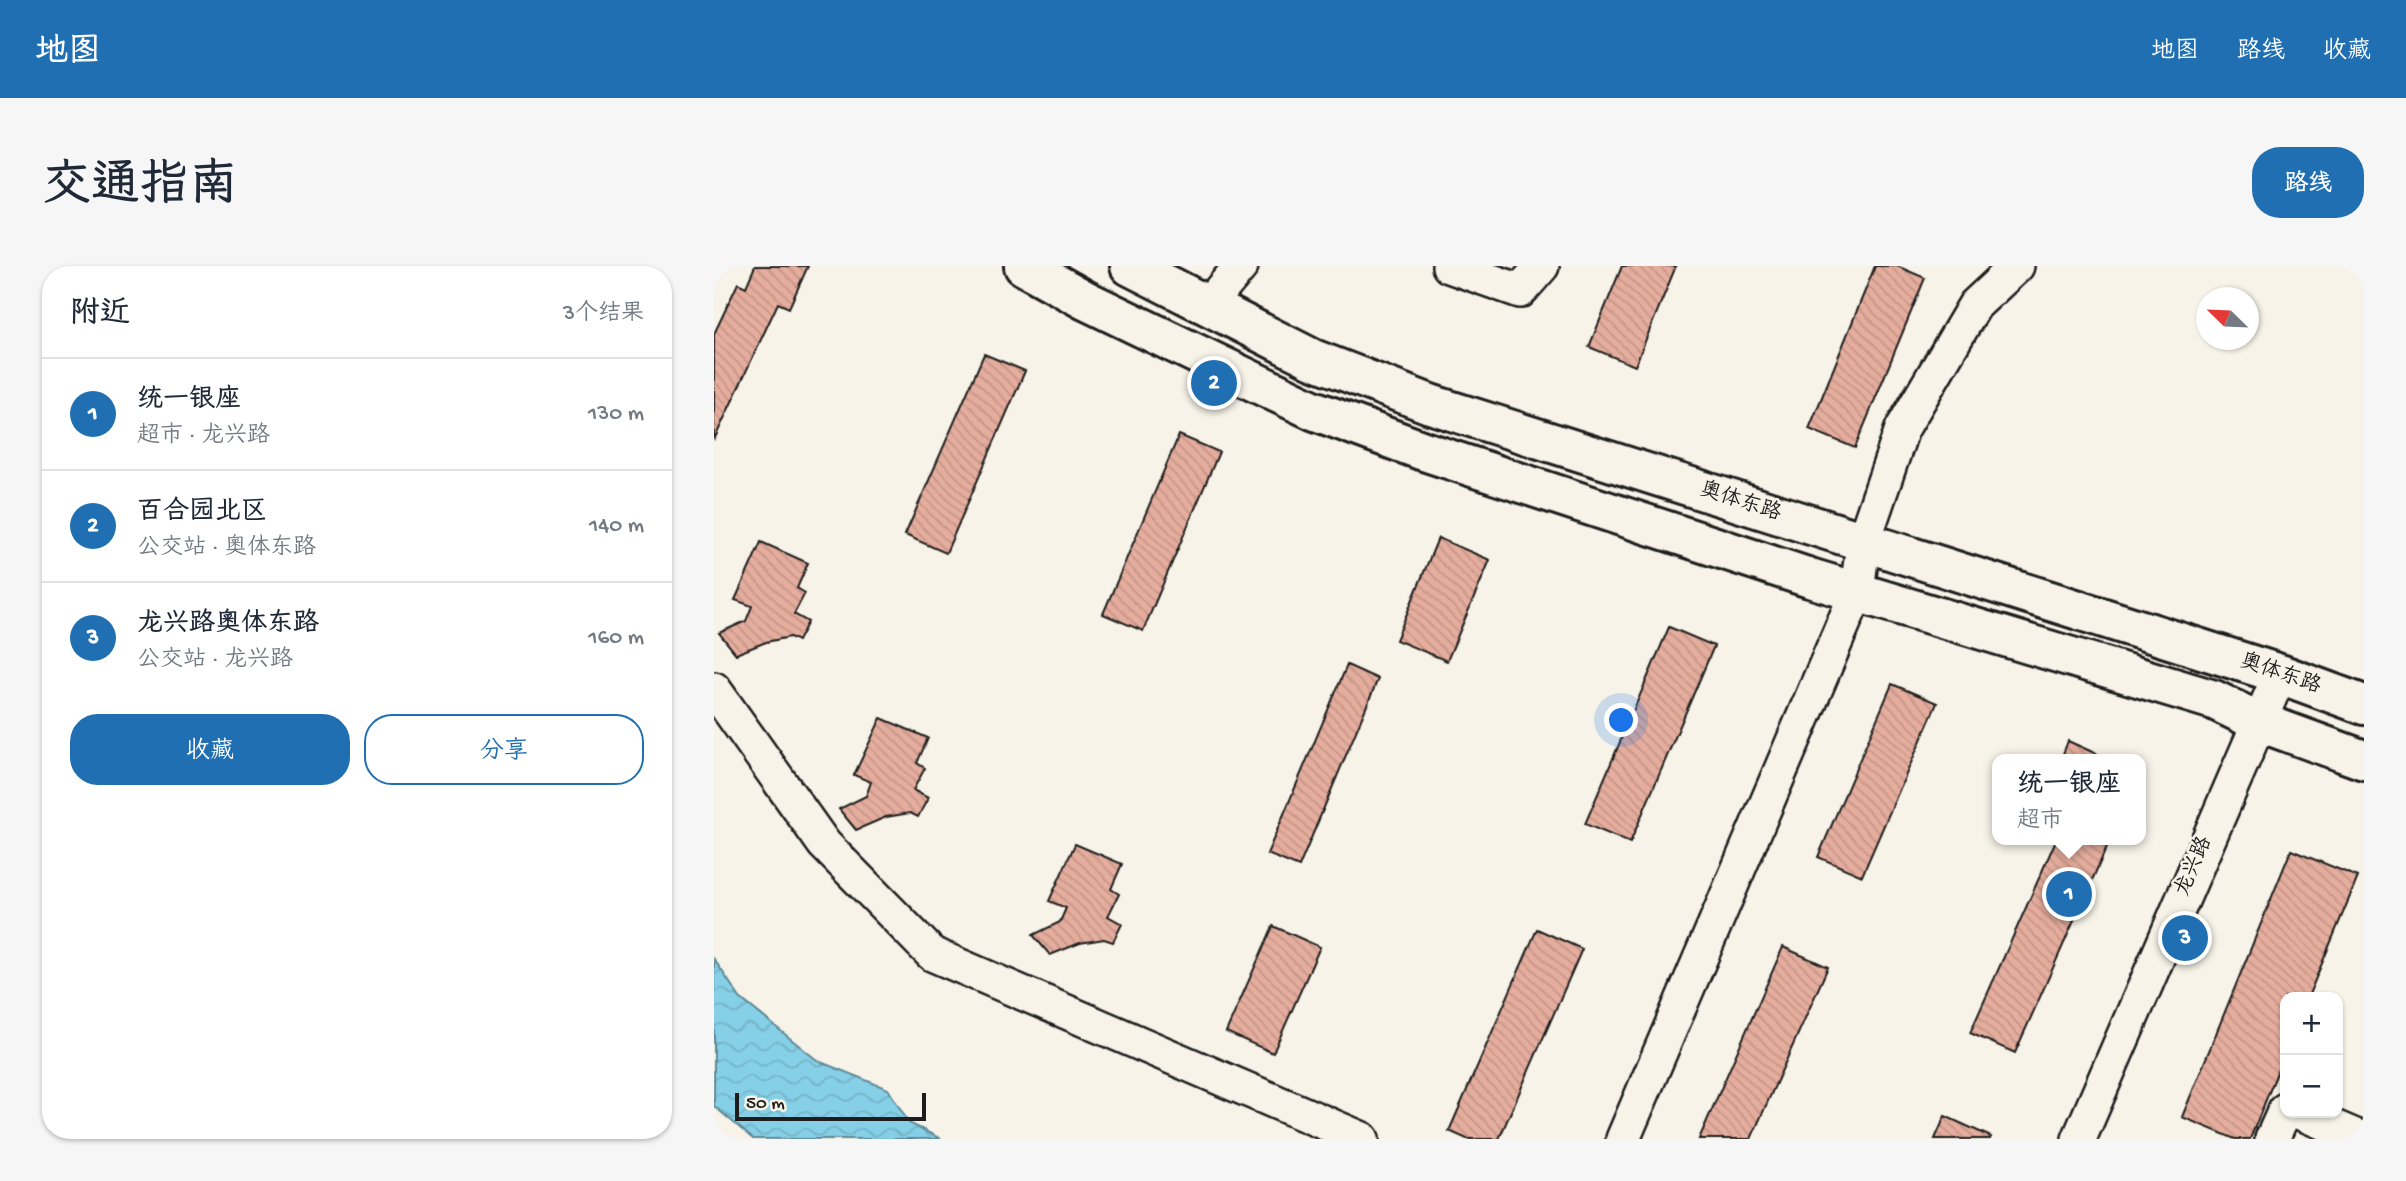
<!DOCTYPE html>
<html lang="zh">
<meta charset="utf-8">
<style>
:root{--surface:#fff;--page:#f6f6f7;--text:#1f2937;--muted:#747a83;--line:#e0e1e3;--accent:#1f6fb2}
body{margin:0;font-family:"Gochi Hand","LXGW WenKai TC",sans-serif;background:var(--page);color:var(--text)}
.controls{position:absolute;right:21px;bottom:21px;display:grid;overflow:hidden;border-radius:14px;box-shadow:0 2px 5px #0004}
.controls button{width:63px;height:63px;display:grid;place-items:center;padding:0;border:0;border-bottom:2px solid var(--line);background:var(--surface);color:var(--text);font:35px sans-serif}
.compass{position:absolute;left:1482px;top:21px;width:63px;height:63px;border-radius:50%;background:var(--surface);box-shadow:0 2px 5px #0004;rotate:293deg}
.scale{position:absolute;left:21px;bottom:18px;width:191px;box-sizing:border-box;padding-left:7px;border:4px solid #1c1c1c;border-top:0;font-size:19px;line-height:24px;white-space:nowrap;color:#1c1c1c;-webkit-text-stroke:5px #f7f3e8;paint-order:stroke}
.you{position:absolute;left:908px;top:455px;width:24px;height:24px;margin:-18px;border:5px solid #fff;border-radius:50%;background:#1a73e8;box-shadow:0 0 0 10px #1a73e833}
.badge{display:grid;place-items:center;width:46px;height:46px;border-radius:50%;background:var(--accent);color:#fff;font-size:23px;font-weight:700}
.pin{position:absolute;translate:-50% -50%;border:4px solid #fff;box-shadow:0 2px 7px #0006}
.popup{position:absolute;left:1278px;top:488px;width:154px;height:91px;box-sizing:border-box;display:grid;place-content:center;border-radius:14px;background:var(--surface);filter:drop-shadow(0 2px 5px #0005);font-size:23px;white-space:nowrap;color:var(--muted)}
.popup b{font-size:26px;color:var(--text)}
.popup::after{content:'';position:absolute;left:50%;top:100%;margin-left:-14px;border:14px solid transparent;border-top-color:var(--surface)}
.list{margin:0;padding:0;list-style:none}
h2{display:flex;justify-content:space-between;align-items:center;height:91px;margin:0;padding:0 28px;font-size:30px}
h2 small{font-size:23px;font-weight:400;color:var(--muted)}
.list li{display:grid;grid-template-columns:46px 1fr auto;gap:21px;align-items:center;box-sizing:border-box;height:112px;padding:0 28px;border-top:2px solid var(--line)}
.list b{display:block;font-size:26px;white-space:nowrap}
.list p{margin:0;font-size:23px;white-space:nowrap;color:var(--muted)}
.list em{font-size:23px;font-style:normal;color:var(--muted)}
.actions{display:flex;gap:14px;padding:21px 28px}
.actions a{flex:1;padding:16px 0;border:2px solid var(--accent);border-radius:28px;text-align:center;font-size:24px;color:var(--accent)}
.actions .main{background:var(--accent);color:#fff}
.map{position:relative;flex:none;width:1650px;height:873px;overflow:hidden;border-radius:28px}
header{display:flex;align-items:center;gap:42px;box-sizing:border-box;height:98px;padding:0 35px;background:var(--accent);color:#fff}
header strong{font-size:33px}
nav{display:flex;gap:38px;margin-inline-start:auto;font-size:24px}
.intro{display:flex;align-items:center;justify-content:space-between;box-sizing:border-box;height:168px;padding:0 42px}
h1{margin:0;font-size:49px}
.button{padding:18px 32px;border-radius:28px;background:var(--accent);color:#fff;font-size:24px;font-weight:700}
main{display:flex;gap:42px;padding:0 42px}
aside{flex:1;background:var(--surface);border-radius:28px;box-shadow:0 2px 5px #0004}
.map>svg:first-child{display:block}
</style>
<header>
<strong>地图</strong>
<nav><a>地图</a><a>路线</a><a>收藏</a></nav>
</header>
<div class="intro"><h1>交通指南</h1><a class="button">路线</a></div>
<main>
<aside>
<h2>附近<small>3个结果</small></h2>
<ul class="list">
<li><span class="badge">1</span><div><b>统一银座</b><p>超市 · 龙兴路</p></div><em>130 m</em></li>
<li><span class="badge">2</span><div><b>百合园北区</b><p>公交站 · 奥体东路</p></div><em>140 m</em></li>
<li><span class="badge">3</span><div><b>龙兴路奥体东路</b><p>公交站 · 龙兴路</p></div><em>160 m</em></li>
</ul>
<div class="actions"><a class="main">收藏</a><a>分享</a></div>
</aside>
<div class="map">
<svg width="1650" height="873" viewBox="0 0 1650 873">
<defs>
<pattern id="water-waves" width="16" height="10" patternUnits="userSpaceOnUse" patternTransform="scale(1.75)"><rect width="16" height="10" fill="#86d0e7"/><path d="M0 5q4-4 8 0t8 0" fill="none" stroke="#73b2c6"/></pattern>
<pattern id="building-back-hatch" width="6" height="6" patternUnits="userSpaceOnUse" patternTransform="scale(1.75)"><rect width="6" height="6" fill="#e5ad9d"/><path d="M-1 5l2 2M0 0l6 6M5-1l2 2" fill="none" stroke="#c49487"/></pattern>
</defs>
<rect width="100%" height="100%" fill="#f7f3e8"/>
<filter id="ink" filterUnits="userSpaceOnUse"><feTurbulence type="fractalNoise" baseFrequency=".0143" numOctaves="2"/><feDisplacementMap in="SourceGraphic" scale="14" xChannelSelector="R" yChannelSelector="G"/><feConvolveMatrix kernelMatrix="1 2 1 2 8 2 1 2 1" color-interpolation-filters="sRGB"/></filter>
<g filter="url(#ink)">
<!-- water -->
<polygon fill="url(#water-waves)" stroke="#5c8896" stroke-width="2" points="0,693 26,732 104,795 174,823 195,857 227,873 39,873 0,840"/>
<!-- building -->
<g fill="url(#building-back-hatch)" stroke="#1c1c1c" stroke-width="2">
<polygon points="41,0 94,0 75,42 64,37 0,174 0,68 24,17 32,21"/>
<polygon points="908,0 962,0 921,100 875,81"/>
<polygon points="1161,0 1183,0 1211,12 1141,182 1095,163"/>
<polygon points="270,88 311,105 232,287 191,269"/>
<polygon points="465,169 505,186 429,365 389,348"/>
<polygon points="724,272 776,294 733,395 682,374"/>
<polygon points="47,276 94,297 83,322 91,327 80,348 94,356 84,375 76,371 52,376 22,388 5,367 32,355 38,340 21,334"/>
<polygon points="955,361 1000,380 916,577 871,558"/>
<polygon points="633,399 664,413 585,601 553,588"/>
<polygon points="1178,418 1223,437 1148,610 1104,591"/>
<polygon points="167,452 214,472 203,497 211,502 199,524 214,532 204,551 196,547 172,551 142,564 125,543 152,530 157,516 140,509"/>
<polygon points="1354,475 1394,493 1347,493"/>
<polygon points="1342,574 1396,574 1301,787 1256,767"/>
<polygon points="361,578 408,598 397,623 405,628 394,650 408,658 399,676 390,673 366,677 336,689 319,669 346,656 352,642 335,635"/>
<polygon points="1577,584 1644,611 1594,731 1571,731 1571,787 1536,873 1521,873 1468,851"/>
<polygon points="559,660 606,681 559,787 512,766"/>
<polygon points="823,663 868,683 785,873 753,873 735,865"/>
<polygon points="1069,681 1114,701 1037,873 985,873"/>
<polygon points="1231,850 1277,871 1276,873 1221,873"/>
</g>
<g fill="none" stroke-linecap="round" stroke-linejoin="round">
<!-- minor casing -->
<g stroke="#1c1c1c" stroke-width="38">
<g id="minor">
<polyline points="735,0 806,25 828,0"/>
<polyline points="493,40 527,0"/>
<polyline points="0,423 110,578 218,688 648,873"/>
<polyline points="1587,847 1648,873"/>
<polyline points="909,873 1143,326 1149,277 1188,163 1261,39 1303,0"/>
<polyline points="1365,873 1566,408"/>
<polyline points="1558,873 1571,844"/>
</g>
</g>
<!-- major casing -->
<g stroke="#1c1c1c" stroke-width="44">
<g id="major">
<polyline points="310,0 371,34 599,144 707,184 1096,312 1500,434 1543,455 1650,494"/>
<polyline points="416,0 599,93 716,138 1566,408 1650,439"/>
</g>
</g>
<!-- minor -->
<use href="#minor" stroke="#f7f3e8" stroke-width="33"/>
<!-- major -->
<use href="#major" stroke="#f7f3e8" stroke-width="38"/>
</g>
</g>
<g text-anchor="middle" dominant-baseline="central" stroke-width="5" stroke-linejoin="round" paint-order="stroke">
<!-- street labels -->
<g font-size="21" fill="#1c1c1c" stroke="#f7f3e8">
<text transform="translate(1026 237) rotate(18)">奥体东路</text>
<text transform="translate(1566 409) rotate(19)">奥体东路</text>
<text transform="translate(1481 601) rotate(-67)">龙兴路</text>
</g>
</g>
</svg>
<div class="controls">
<button>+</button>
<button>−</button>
</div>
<svg class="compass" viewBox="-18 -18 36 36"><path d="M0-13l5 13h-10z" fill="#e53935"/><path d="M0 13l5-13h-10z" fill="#747a83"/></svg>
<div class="scale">50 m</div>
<div class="you"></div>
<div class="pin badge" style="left:1355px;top:628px">1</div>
<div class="popup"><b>统一银座</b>超市</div>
<div class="pin badge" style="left:500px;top:117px">2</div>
<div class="pin badge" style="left:1471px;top:672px">3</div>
</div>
</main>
